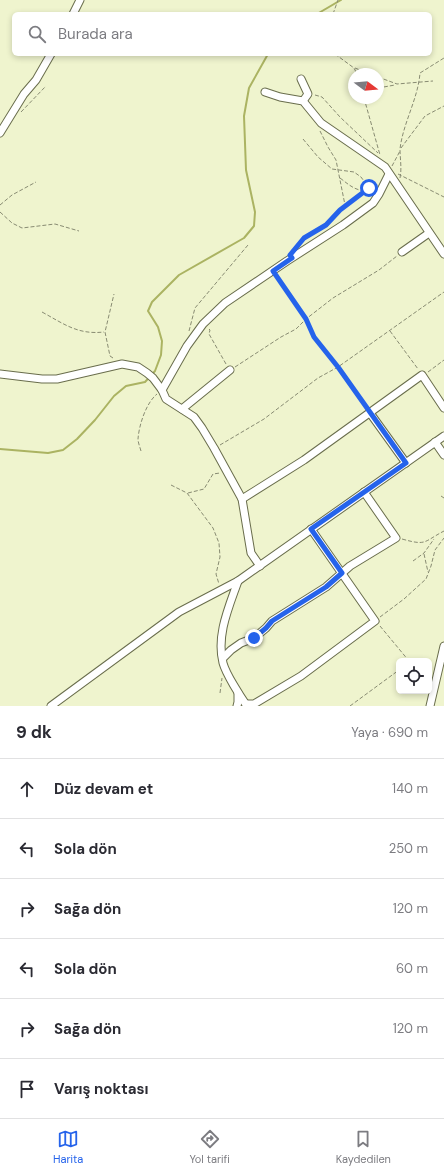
<!DOCTYPE html>
<html lang="tr">
<meta charset="utf-8">
<style>
:root{--surface:#fff;--page:#f2f2f3;--text:#2b2b33;--muted:#7c7c81;--line:#e1e1e2;--accent:#2563eb}
body{margin:0;font-family:"DM Sans",sans-serif;background:var(--page);color:var(--text)}
.controls{position:absolute;right:12px;bottom:12px;display:grid;overflow:hidden;border-radius:6px;box-shadow:0 2px 6px #0003}
.controls button{width:36px;height:36px;display:grid;place-items:center;padding:0;border:0;border-bottom:1px solid var(--line);background:var(--surface);color:var(--text);font:20px sans-serif}
.compass{position:absolute;left:348px;top:68px;width:36px;height:36px;border-radius:50%;background:var(--surface);box-shadow:0 2px 6px #0003;rotate:106deg}
.stop{position:absolute;width:12px;height:12px;margin:-9px;border:3px solid #2563eb;border-radius:50%;background:#fff}
.stop.end{background:#2563eb;border-color:#fff;box-shadow:0 1px 4px #0008}
.list{margin:0;padding:0;list-style:none}
h2{display:flex;justify-content:space-between;align-items:center;height:52px;margin:0;padding:0 16px;font-size:17px}
h2 small{font-size:13px;font-weight:400;color:var(--muted)}
.list li{display:grid;grid-template-columns:26px 1fr auto;gap:12px;align-items:center;box-sizing:border-box;height:60px;padding:0 16px;border-top:1px solid var(--line)}
.list b{display:block;font-size:15px;white-space:nowrap}
.list em{font-size:13px;font-style:normal;color:var(--muted)}
.icon{flex:none;width:22px;height:22px;fill:none;stroke:currentColor;stroke-width:2;stroke-linecap:round;stroke-linejoin:round}
.map{position:relative;flex:none;width:444px;height:706px;overflow:hidden}
.search{position:absolute;background:var(--surface);box-shadow:0 2px 6px #0003;left:12px;right:12px;top:12px;height:44px;display:flex;align-items:center;gap:10px;box-sizing:border-box;padding:0 14px;border-radius:6px;color:var(--muted);font-size:15px}
.sheet{height:412px;background:var(--surface)}
nav{display:flex;justify-content:space-around;align-items:center;box-sizing:border-box;height:56px;border-top:1px solid var(--line);background:var(--surface);font-size:11px;color:var(--muted)}
nav a{display:grid;justify-items:center;gap:2px}
nav .on{color:var(--accent)}
.map>svg:first-child{display:block}
</style>
<div class="map">
<svg width="444" height="706" viewBox="0 0 444 706">
<rect width="100%" height="100%" fill="#eff4ce"/>
<g fill="none" stroke-linecap="round" stroke-linejoin="round">
<!-- stream -->
<g stroke="#abb362" stroke-width="2">
<polyline points="317,14 341,0"/>
<polyline points="0,449 48,453 63,450 77,439 95,420 114,396 126,386 145,382 155,371 161,355 162,341 158,327 148,311 152,302 179,275 244,238 254,226 255,212 246,170 244,116 249,88 268,54"/>
</g>
<!-- minor casing -->
<g stroke="#696d4c" stroke-width="9">
<g id="minor">
<polyline points="73,14 80,0"/>
<polyline points="301,79 308,94 303,101"/>
<polyline points="265,92 280,97 303,101 321,123 385,167 444,254"/>
<polyline points="0,133 24,94 36,80 51,54"/>
<polyline points="402,252 429,233"/>
<polyline points="0,374 42,379 57,379 122,364 138,367 147,373 153,378 162,390 166,399 194,417 202,428 214,448 242,499 251,553 260,566"/>
<polyline points="162,390 187,346 203,324 225,303 287,261 343,225 373,203 379,194 389,174"/>
<polyline points="182,409 230,370"/>
<polyline points="370,413 406,463"/>
<polyline points="435,442 444,455"/>
<polyline points="242,499 304,460 422,375 444,408"/>
<path d="M238,581C229,607 216,635 223,663C226,674 240,696 247,706"/>
<polyline points="223,658 231,650 241,643 254,638 266,628 272,621 326,587 350,566 396,538 364,492"/>
<polyline points="246,704 254,704 301,676 375,621 311,529"/>
<polyline points="51,706 179,612 238,581 444,436"/>
<polyline points="237,706 238,702 238,693"/>
<polyline points="430,706 444,646"/>
</g>
</g>
<!-- path -->
<g stroke="#888b72" stroke-width="1" stroke-dasharray="4 2" stroke-linecap="butt">
<polyline points="333,14 338,0"/>
<polyline points="335,54 354,68 357,74"/>
<polyline points="355,68 370,74"/>
<polyline points="378,77 397,84 433,81"/>
<polyline points="378,88 395,85"/>
<polyline points="315,95 322,97 340,117 378,153"/>
<polyline points="364,98 380,155"/>
<polyline points="21,112 46,86"/>
<polyline points="320,131 328,147 336,160 345,205"/>
<polyline points="303,139 318,157 332,169 354,172 361,177 369,188"/>
<polyline points="401,148 425,116 444,106"/>
<polyline points="392,166 400,151"/>
<polyline points="398,174 444,197"/>
<path d="M340,178C348,184 354,190 365,191"/>
<path d="M400,178C402,168 400,159 400,149C403,123 418,99 420,73L444,58"/>
<polyline points="0,205 12,195 36,182"/>
<polyline points="0,212 12,223 22,228 55,224 79,231"/>
<path d="M298,245C307,235 316,233 326,225C341,212 356,192 376,186"/>
<polyline points="277,276 306,319 314,337 366,407"/>
<path d="M42,312C64,324 78,335 104,332"/>
<polyline points="209,329 210,330 209,334 226,364"/>
<polyline points="189,331 195,308 248,245"/>
<polyline points="390,331 418,369"/>
<polyline points="113,358 110,356 105,332 114,294"/>
<polyline points="235,367 281,337 296,329 306,319 333,298 379,270 397,256"/>
<polyline points="428,372 444,360"/>
<polyline points="220,445 264,419 318,378 338,367 444,292"/>
<path d="M141,451C140,447 138,443 138,439C139,425 146,403 157,394"/>
<polyline points="171,485 187,493 213,528 219,543 220,557 216,574 219,584"/>
<polyline points="188,493 204,489 213,474 220,473"/>
<polyline points="441,496 444,498"/>
<path d="M402,539C427,546 423,542 444,531"/>
<polyline points="424,554 428,572"/>
<polyline points="413,561 424,553 434,539"/>
<polyline points="380,617 404,599 426,579 431,566 435,550 444,538"/>
<polyline points="380,626 409,661"/>
<polyline points="220,693 222,678"/>
<polyline points="350,706 399,670"/>
</g>
<!-- minor -->
<use href="#minor" stroke="#fff" stroke-width="7"/>
</g>
<g fill="none" stroke-linecap="round" stroke-linejoin="round">
<!-- route -->
<polyline stroke="#2563eb" stroke-width="5" points="254,638 266,628 272,621 326,587 342,573 311,529 406,463 338,367 314,337 306,319 273,271 292,258 290,255 304,238 326,225 340,210 369,188"/>
</g>
</svg>
<div class="controls">
<button><svg class="icon" aria-label="locate" viewBox="0 0 24 24"><circle cx="12" cy="12" r="6"/><path d="M12 2v4M12 18v4M2 12h4M18 12h4"/></svg></button>
</div>
<svg class="compass" viewBox="-18 -18 36 36"><path d="M0-13l5 13h-10z" fill="#e53935"/><path d="M0 13l5-13h-10z" fill="#7c7c81"/></svg>
<div class="stop" style="left:369px;top:188px"></div>
<div class="stop end" style="left:254px;top:638px"></div>
<div class="search"><svg class="icon" aria-label="search" viewBox="0 0 24 24"><circle cx="10" cy="10" r="6"/><path d="M15 15l6 6"/></svg>Burada ara</div>
</div>
<section class="sheet">
<h2>9 dk<small>Yaya · 690 m</small></h2>
<ul class="list">
<li><svg class="icon" aria-label="ahead" viewBox="0 0 24 24"><path d="M12 20V5M6 11l6-6 6 6"/></svg><div><b>Düz devam et</b></div><em>140 m</em></li>
<li><svg class="icon" aria-label="left" viewBox="0 0 24 24"><path d="M17 20v-9H6M10 6l-5 5 5 5"/></svg><div><b>Sola dön</b></div><em>250 m</em></li>
<li><svg class="icon" aria-label="right" viewBox="0 0 24 24"><path d="M7 20v-9h11M14 6l5 5-5 5"/></svg><div><b>Sağa dön</b></div><em>120 m</em></li>
<li><svg class="icon" aria-label="left" viewBox="0 0 24 24"><path d="M17 20v-9H6M10 6l-5 5 5 5"/></svg><div><b>Sola dön</b></div><em>60 m</em></li>
<li><svg class="icon" aria-label="right" viewBox="0 0 24 24"><path d="M7 20v-9h11M14 6l5 5-5 5"/></svg><div><b>Sağa dön</b></div><em>120 m</em></li>
<li><svg class="icon" aria-label="arrive" viewBox="0 0 24 24"><path d="M6 21V4h12l-3 4 3 4H6"/></svg><div><b>Varış noktası</b></div></li>
</ul>
</section>
<nav>
<a class="on"><svg class="icon" aria-label="map" viewBox="0 0 24 24"><path d="M3 6l6-2 6 2 6-2v14l-6 2-6-2-6 2zM9 4v14M15 6v14"/></svg>Harita</a>
<a><svg class="icon" aria-label="directions" viewBox="0 0 24 24"><path d="M12 3l9 9-9 9-9-9zM9 14v-3h6M13 9l2 2-2 2"/></svg>Yol tarifi</a>
<a><svg class="icon" aria-label="saved" viewBox="0 0 24 24"><path d="M7 4h10v16l-5-4-5 4z"/></svg>Kaydedilen</a>
</nav>
